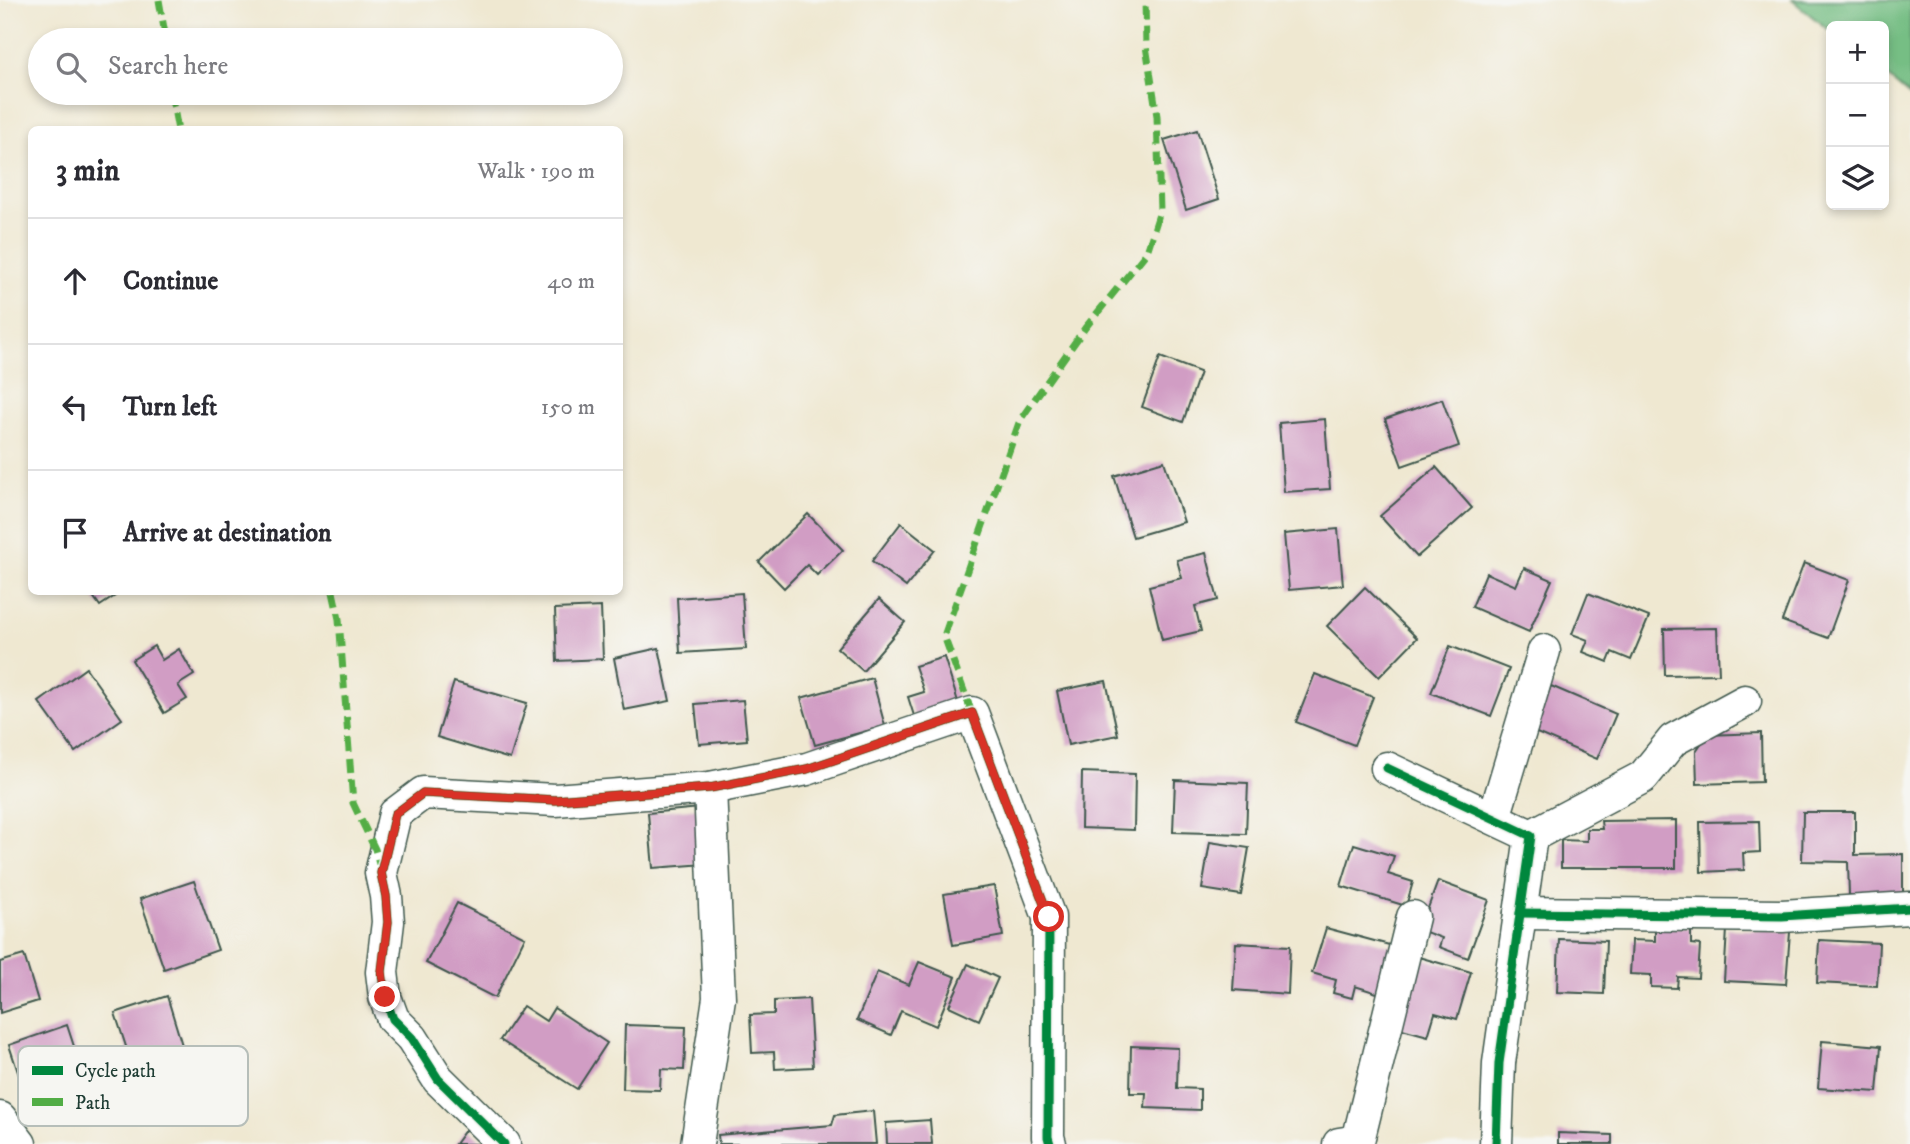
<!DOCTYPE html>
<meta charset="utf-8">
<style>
:root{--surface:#fff;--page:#f2f2f3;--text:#2b2b33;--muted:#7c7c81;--line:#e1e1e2}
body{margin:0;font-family:"IM FELL DW Pica",serif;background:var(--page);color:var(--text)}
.controls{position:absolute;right:21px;top:21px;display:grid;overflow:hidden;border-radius:10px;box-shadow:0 4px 10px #0003}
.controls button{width:63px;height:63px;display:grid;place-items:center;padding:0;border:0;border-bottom:2px solid var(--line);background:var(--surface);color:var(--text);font:35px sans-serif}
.stop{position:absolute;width:21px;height:21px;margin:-16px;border:5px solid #d93025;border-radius:50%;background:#fff}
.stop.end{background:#d93025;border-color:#fff;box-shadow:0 2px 7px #0008}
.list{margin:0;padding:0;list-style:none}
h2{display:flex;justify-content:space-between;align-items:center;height:91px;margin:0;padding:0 28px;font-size:30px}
h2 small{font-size:23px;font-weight:400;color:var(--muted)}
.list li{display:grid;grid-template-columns:46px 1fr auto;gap:21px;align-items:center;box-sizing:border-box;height:126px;padding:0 28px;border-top:2px solid var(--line)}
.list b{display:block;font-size:26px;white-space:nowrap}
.list em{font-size:23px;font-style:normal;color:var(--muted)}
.icon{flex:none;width:38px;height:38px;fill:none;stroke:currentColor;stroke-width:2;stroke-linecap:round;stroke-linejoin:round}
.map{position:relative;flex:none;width:1910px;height:1144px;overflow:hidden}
.search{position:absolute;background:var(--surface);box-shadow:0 4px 10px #0003;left:28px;top:28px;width:595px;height:77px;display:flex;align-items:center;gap:18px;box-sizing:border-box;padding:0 24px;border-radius:38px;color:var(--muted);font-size:26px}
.panel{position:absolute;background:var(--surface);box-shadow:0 4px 10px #0003;left:28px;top:126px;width:595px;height:469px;border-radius:10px}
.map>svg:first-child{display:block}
</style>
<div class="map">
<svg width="1910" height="1144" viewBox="0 0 1910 1144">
<rect width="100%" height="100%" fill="#f6f6f2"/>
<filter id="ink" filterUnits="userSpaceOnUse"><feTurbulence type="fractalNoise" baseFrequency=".0143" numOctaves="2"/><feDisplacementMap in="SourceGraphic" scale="14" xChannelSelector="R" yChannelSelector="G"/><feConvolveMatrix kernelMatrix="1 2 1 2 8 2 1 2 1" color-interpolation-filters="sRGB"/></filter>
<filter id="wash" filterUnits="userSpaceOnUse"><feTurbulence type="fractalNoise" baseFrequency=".00686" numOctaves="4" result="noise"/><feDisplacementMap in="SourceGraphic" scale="28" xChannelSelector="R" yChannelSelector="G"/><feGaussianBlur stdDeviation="1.57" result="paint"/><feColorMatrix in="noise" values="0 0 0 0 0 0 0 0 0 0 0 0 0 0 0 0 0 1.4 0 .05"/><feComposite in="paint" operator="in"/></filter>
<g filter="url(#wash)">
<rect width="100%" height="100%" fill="#efe8d1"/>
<!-- forest -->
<polygon fill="#76be84" stroke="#4a7e5c" stroke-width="2" points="1792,0 1910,0 1910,96 1884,74 1884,26 1831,26 1831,32"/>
<g id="blocks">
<!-- building -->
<g fill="#d19dc4">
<polygon points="1197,130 1219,199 1186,210 1164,140"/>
<polygon points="1160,357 1200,372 1183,422 1142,407"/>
<polygon points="1442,399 1459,446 1402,466 1385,419"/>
<polygon points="1325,419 1330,489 1284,492 1279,423"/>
<polygon points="1164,461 1184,522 1133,537 1114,476"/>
<polygon points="1436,467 1472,508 1417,557 1380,516"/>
<polygon points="808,514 843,550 817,575 807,565 784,588 759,562"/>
<polygon points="901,523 935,550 906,587 872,561"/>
<polygon points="1338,529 1343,585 1289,590 1284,534"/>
<polygon points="1206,553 1218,600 1195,606 1201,631 1162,640 1149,586 1182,578 1177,560"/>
<polygon points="1804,563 1849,580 1828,638 1782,621"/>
<polygon points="1524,568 1552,580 1529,632 1472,607 1486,573 1516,586"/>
<polygon points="1365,587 1417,638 1379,677 1327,626"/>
<polygon points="90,592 121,592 100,606"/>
<polygon points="742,593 746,649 680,653 677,598"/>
<polygon points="1588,593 1649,617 1631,660 1612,652 1608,662 1583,652 1588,640 1572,634"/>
<polygon points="879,599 905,622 863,671 837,648"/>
<polygon points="601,607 603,659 557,661 555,609"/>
<polygon points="1717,628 1719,674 1665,675 1664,629"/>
<polygon points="154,646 162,660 179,649 194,675 178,685 187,699 164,713 132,660"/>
<polygon points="1450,646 1509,669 1491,716 1431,693"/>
<polygon points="659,648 670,701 624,710 614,658"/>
<polygon points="944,657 960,708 916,722 908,697 924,692 915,666"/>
<polygon points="86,668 122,719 75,752 39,702"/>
<polygon points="1315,674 1373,697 1354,745 1296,722"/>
<polygon points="872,678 885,726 815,745 801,698"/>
<polygon points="1106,681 1118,735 1068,745 1057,691"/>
<polygon points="454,682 527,703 510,759 437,737"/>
<polygon points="1551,686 1616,714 1597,759 1532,731"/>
<polygon points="743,700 747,740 699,744 695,704"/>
<polygon points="1761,733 1762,782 1697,784 1696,751 1707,735"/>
<polygon points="1082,772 1135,774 1134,830 1081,828"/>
<polygon points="1175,780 1248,783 1246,834 1173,832"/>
<polygon points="700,808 705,864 653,868 648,813"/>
<polygon points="1803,812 1855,812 1855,855 1903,854 1903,895 1849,895 1848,862 1802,861"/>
<polygon points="1676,820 1676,868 1561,868 1561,840 1587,841 1587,829 1602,829 1601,821"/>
<polygon points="1759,821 1760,852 1743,853 1744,870 1701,872 1700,822"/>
<polygon points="1210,842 1249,848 1241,895 1202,889"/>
<polygon points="1354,844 1394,856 1388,874 1413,882 1406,906 1341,886"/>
<polygon points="194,881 218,950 164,969 140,899"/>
<polygon points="1438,881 1489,900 1468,958 1439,947 1442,938 1420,930"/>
<polygon points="994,886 1003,936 953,945 944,894"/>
<polygon points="457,903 525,937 495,998 426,963"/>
<polygon points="1655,926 1691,928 1691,944 1700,945 1698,978 1678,977 1677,988 1651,987 1651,975 1630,974 1632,940 1655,941"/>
<polygon points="1326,928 1393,946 1380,994 1355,986 1352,998 1333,993 1336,980 1312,973"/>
<polygon points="1727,929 1790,932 1786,984 1724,981"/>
<polygon points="1559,939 1606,941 1604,994 1557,992"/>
<polygon points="1819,940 1879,943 1877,986 1817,983"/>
<polygon points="1236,943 1290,946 1288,994 1233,990"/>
<polygon points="24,955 38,1001 0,1013 0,962"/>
<polygon points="1415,956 1471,972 1457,1019 1435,1013 1428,1036 1395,1027"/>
<polygon points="919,962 956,977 936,1026 901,1011 891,1035 857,1020 877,972 909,985"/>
<polygon points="968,964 998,978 979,1020 949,1006"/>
<polygon points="167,996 185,1055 134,1071 115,1013"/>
<polygon points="809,999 813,1067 775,1069 774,1052 752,1053 750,1015 774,1014 774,1001"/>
<polygon points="523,1006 546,1021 554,1008 607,1043 577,1089 500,1040"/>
<polygon points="67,1025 88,1089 30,1108 9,1045"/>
<polygon points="625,1025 686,1027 684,1070 661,1069 660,1090 623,1089"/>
<polygon points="1822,1041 1881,1046 1877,1092 1818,1088"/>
<polygon points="1131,1046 1178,1048 1177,1088 1200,1089 1200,1110 1145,1108 1146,1093 1130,1093"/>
<polygon points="873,1111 876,1144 719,1144 718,1135 832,1125 835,1115"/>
<polygon points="930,1120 932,1144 887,1144 886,1123"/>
<polygon points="466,1129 487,1144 455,1144"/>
<polygon points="1558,1133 1612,1135 1612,1144 1558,1144"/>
</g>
</g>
</g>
<g filter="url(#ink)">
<use href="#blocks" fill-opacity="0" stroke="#3e574c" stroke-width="2"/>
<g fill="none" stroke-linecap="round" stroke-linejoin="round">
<!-- street casing -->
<g stroke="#3e574c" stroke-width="35">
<g id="street">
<polyline points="1387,768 1531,836 1499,1063 1496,1144"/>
<polyline points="1494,818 1544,651"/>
<polyline points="1531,836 1643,777 1673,740 1745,701"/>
<polyline points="1520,913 1782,916 1910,908"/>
<polyline points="0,1118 20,1144"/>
<polyline points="504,1144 438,1079 412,1038 393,1019 385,997 382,972 388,922 386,896 381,873 395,814 423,793 555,800 710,788 807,769 972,713 1049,917 1048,1137 1050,1144"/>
<polyline points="697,1144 719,998 710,788"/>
<polyline points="1339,1144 1358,1141 1413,917"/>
</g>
</g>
<!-- street -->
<use href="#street" stroke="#fff" stroke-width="32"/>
<!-- quiet -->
<g stroke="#52ad45" stroke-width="7" stroke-dasharray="14 7" stroke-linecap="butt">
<polyline points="159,0 166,40"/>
<polyline points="171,93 178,130"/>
<polyline points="333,592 339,619 353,803 375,849 379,864"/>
<polyline points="972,713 944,636 1020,420 1085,328 1147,252 1160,211 1157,116 1146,46 1145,0"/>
</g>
<!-- cycleway casing -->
<g stroke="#f6f6f2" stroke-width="13">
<g id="cycleway">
<polyline points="1387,768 1531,836 1499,1063 1496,1144"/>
<polyline points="1520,913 1782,916 1910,908"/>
<polyline points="504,1144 438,1079 412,1038 393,1019 385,997 382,972 388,922 386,896 381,873 395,814 423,793 555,800 710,788 807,769 972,713 1049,917 1048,1137 1050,1144"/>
</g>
</g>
<!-- cycleway -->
<use href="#cycleway" stroke="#00873e" stroke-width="9"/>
</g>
</g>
<g fill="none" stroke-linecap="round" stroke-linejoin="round" filter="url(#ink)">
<!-- route -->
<polyline stroke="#d93025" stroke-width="9" points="385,997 382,971 388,922 386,896 381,873 395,814 423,793 555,800 710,788 807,769 972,713 1049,917"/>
</g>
<!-- legend -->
<rect x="18" y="1046" width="230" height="80" rx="10" fill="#f6f6f2" stroke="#b6beb9" stroke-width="2"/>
<rect x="32" y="1066" width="31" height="9" fill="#00873e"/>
<rect x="32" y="1098" width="31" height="8" fill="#52ad45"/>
<g font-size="19" fill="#1f3d34">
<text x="75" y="1077">Cycle path</text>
<text x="75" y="1109">Path</text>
</g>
</svg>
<div class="controls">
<button>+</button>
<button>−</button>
<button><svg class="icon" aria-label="layers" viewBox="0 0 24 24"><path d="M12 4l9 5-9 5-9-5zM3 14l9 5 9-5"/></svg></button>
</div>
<div class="stop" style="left:1049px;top:917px"></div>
<div class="stop end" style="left:385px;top:997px"></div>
<div class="search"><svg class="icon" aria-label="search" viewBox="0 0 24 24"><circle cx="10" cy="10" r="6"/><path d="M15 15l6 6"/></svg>Search here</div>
<section class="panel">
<h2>3 min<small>Walk · 190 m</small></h2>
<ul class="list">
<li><svg class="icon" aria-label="ahead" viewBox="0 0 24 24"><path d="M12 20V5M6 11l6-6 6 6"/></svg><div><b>Continue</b></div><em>40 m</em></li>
<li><svg class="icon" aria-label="left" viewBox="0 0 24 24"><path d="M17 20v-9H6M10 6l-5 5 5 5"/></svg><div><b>Turn left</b></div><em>150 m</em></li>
<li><svg class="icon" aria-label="arrive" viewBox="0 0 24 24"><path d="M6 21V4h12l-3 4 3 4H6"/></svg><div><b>Arrive at destination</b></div></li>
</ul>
</section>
</div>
